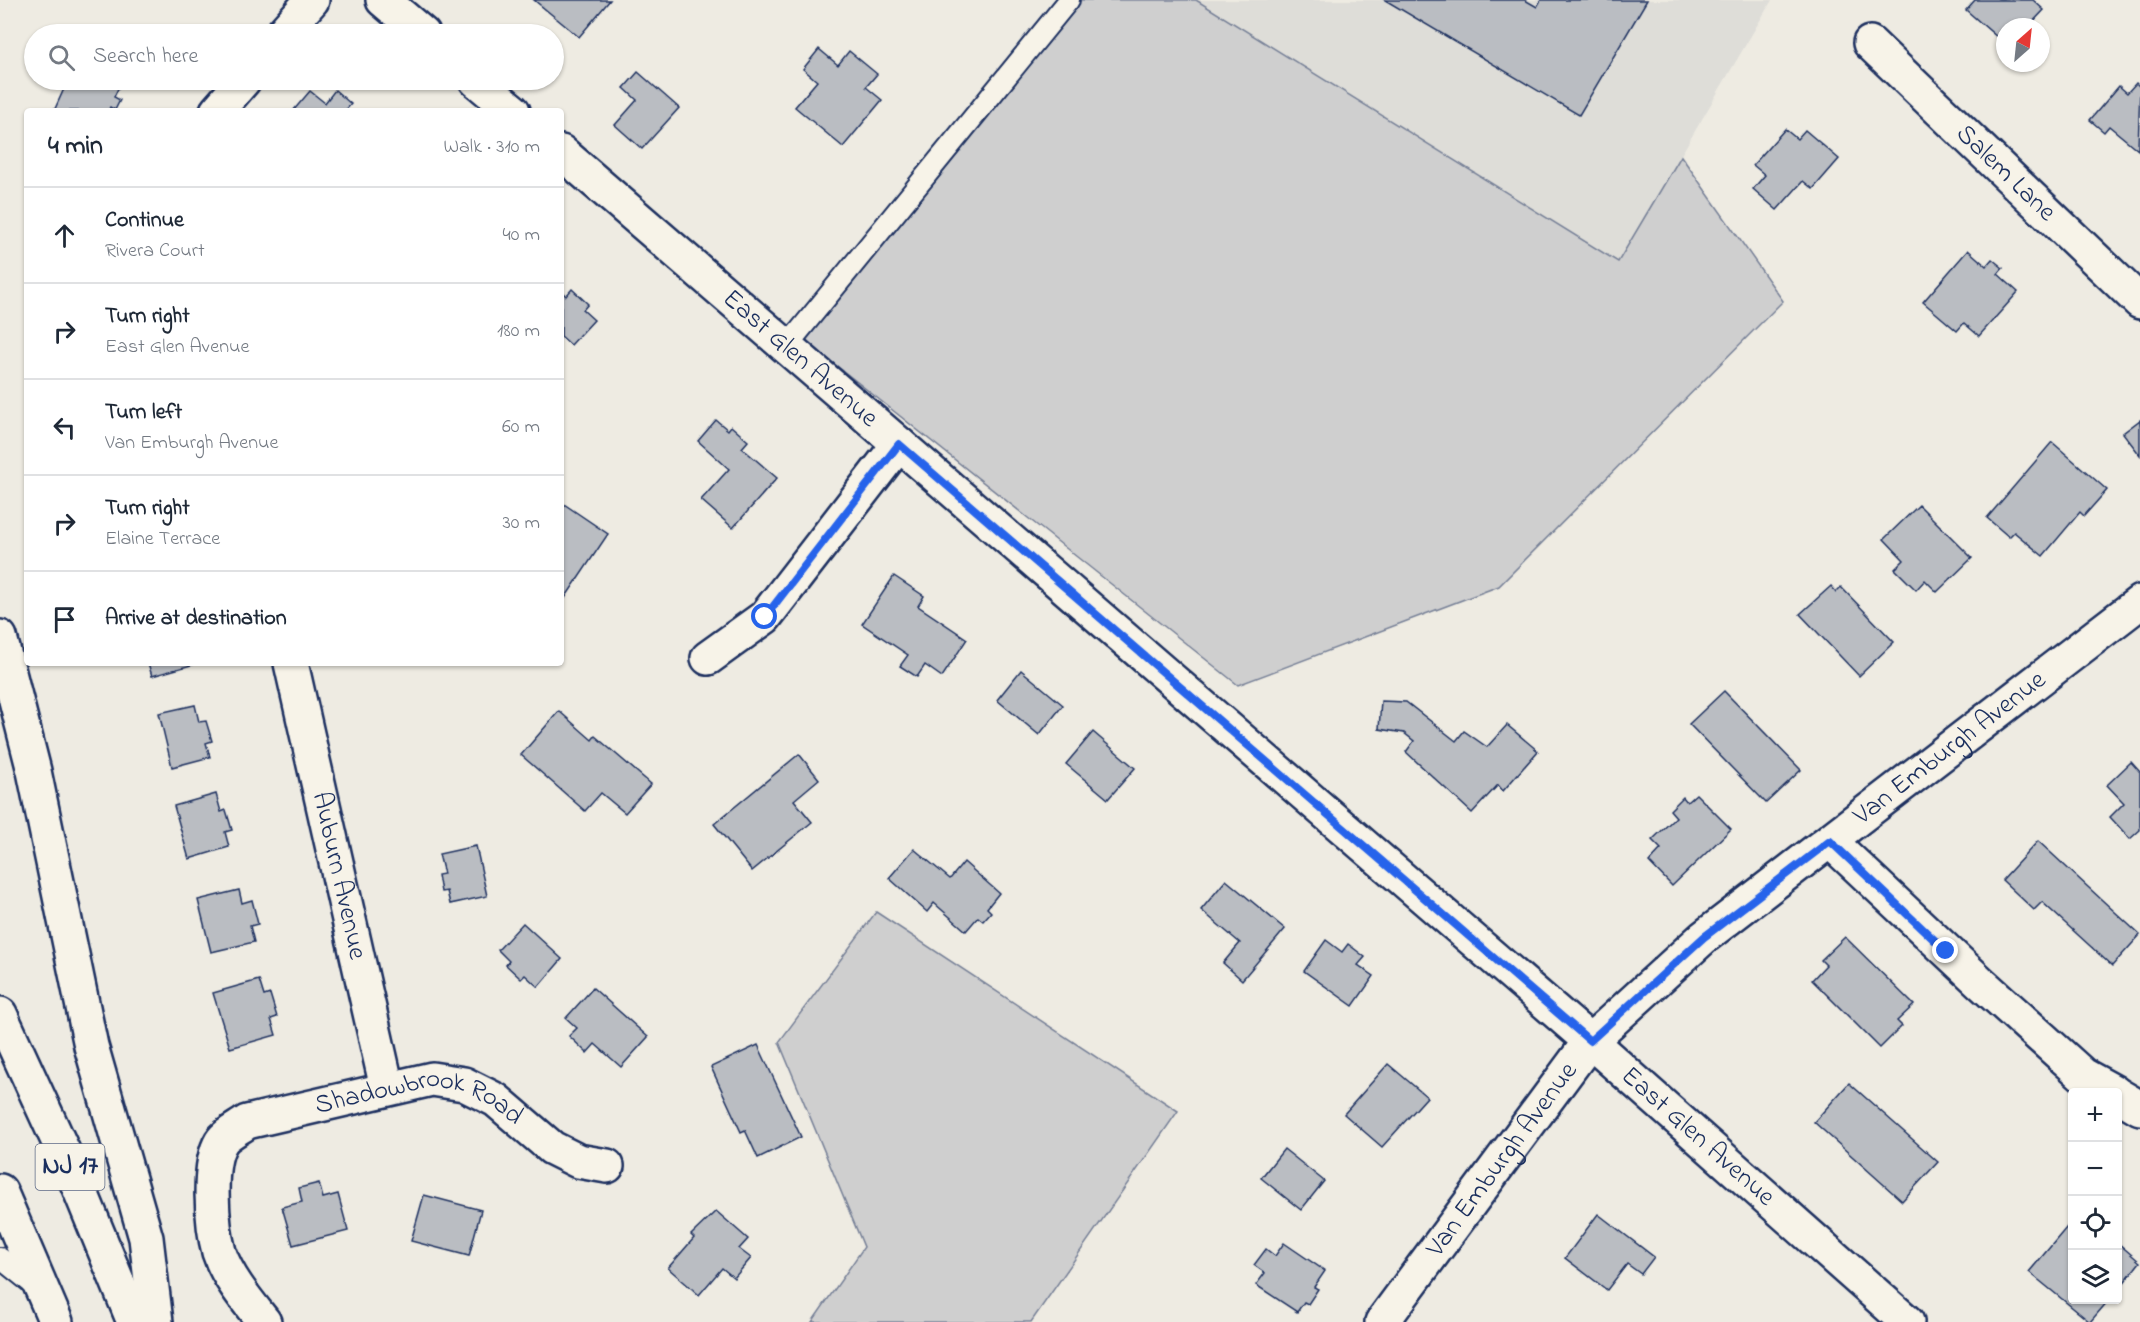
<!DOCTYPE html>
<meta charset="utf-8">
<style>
:root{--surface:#fff;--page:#f2f2f3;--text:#1f2937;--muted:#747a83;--line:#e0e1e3}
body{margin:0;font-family:"Indie Flower",sans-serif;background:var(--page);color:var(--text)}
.controls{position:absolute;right:18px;bottom:18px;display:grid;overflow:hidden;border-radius:6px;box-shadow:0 2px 4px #0004}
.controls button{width:54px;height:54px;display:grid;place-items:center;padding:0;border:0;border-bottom:2px solid var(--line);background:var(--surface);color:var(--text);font:30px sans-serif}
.compass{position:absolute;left:1996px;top:18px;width:54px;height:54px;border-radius:50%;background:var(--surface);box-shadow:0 2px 4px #0004;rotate:27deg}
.stop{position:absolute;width:18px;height:18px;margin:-14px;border:4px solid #2563eb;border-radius:50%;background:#fff}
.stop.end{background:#2563eb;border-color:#fff;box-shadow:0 2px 6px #0008}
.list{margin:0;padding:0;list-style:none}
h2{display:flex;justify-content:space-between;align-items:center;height:78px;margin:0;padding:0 24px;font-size:26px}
h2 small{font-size:20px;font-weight:400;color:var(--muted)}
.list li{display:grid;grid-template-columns:39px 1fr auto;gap:18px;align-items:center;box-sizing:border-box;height:96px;padding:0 24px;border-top:2px solid var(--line)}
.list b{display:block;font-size:22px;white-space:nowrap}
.list p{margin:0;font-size:20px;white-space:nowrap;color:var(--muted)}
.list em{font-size:20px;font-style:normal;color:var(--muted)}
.icon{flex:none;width:33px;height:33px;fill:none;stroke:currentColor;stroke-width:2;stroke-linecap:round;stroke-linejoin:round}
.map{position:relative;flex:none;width:2140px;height:1322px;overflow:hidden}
.search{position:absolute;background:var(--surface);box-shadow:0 2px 4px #0004;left:24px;top:24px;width:540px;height:66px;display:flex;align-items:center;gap:15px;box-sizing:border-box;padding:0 21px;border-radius:33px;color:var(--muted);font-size:22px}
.panel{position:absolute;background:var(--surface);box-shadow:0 2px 4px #0004;left:24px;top:108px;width:540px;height:558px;border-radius:6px}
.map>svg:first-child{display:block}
</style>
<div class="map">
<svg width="2140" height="1322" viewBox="0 0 2140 1322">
<rect width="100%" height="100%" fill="#eeebe2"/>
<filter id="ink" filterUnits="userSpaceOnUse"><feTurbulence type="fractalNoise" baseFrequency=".0167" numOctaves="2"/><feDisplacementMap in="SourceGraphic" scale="12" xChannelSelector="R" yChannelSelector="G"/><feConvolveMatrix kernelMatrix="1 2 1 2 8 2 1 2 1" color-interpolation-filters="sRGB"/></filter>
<g filter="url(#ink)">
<!-- built -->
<polygon fill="#deddd8" points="1196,0 1772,0 1618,262"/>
<!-- green -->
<g fill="#cfcfcf" stroke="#757f96" stroke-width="1.5">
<polygon points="1069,0 1196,0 1618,262 1681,156 1783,301 1499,586 1238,685 798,335"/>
<polygon points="876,912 1178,1111 1031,1322 812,1322 864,1247 779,1042"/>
</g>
<!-- building -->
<g fill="#babdc2" stroke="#1b2f5e" stroke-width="1.5">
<polygon points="534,0 610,0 579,37"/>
<polygon points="1385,0 1525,0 1537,7 1541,0 1647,0 1579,115"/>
<polygon points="1975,0 2033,0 2044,10 2028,27 2005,27 2005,44 1966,10"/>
<polygon points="819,49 838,65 849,51 877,74 866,87 882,100 843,147 795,107 817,81 803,69"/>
<polygon points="638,72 679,108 642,149 615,125 637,100 624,88"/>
<polygon points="68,80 122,80 114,97 120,100 115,110 110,107 108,111 54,111"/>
<polygon points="2136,83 2140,87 2138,150 2109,126 2104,132 2090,120 2119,86 2127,93"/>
<polygon points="335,90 351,104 345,111 293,111 310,91 325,103"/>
<polygon points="1785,129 1797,139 1805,130 1839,159 1813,189 1803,181 1777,210 1753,189 1765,175 1753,165"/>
<polygon points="1968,250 1986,266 1992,259 2003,268 1998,274 2018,292 1979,336 1964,323 1957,331 1923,302"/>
<polygon points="572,289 588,304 583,310 594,320 571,345 561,336 561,291 566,296"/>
<polygon points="716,420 728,430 731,426 748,441 742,448 777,478 733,528 701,500 729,469 698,441"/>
<polygon points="2140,420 2140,455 2123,433"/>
<polygon points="2052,442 2107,490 2084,516 2080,512 2043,556 2014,532 2009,537 1987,518"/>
<polygon points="561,502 608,534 561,604"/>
<polygon points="1919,505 1972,558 1937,592 1925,580 1916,590 1895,569 1904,560 1884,539"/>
<polygon points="894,576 924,596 918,606 967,639 942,677 925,665 917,677 900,666 908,655 862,624"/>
<polygon points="1831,586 1836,592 1841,587 1894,642 1859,676 1800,614"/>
<polygon points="148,663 195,663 195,664 152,676"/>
<polygon points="1021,670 1063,705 1039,735 997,700"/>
<polygon points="1724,691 1801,770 1766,803 1689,724"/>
<polygon points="1381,701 1406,702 1456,741 1464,731 1487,747 1507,725 1538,751 1503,791 1498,785 1472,813 1406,752 1414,741 1404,733 1379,729"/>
<polygon points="195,705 199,722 206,721 212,741 206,743 210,757 172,767 159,713"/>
<polygon points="559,711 592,740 595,736 651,784 625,813 601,793 585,811 521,755"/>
<polygon points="1093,732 1135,768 1108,799 1066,764"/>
<polygon points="799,754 819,779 794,800 812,822 752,871 714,824"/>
<polygon points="2131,762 2140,772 2140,830 2130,839 2110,817 2124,803 2107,785"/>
<polygon points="216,794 221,812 226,810 232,830 225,832 229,847 189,859 174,806"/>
<polygon points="1696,794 1731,829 1672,886 1649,862 1661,849 1652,840 1676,817 1670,810 1683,797 1687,802"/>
<polygon points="2038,841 2140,935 2112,966 2042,902 2034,910 2002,880"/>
<polygon points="476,846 487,896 450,904 447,891 441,892 438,875 444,874 439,854"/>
<polygon points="914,849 950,879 964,862 999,893 987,908 991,912 983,921 978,917 966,931 934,903 927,912 889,878"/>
<polygon points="1226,880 1285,929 1242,980 1223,963 1240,943 1201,910"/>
<polygon points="239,890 242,903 252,900 258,924 250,926 254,942 211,952 198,900"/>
<polygon points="523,923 562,959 538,987 525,975 521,979 506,965 509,961 498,950"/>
<polygon points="1845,937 1914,1005 1897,1021 1902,1026 1880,1048 1812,980 1826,965 1821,960"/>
<polygon points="1326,940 1342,952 1348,944 1365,957 1358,965 1374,976 1353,1006 1304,971"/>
<polygon points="259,980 264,996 270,994 277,1017 271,1019 276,1035 230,1048 213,993"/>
<polygon points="593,988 648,1037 621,1067 595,1044 587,1053 569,1036 577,1028 566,1018"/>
<polygon points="758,1045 801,1137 758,1158 745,1130 741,1132 711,1067"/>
<polygon points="1388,1064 1427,1097 1382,1147 1344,1114"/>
<polygon points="1849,1083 1938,1162 1902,1201 1814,1122"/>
<polygon points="1284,1149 1324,1181 1301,1210 1261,1178"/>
<polygon points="319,1183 323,1198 338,1194 348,1231 293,1245 282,1207 302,1202 299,1188"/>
<polygon points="424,1195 481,1210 469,1256 411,1241"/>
<polygon points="716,1211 748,1239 739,1249 751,1258 734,1278 722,1268 699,1295 668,1268 694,1238 691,1235"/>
<polygon points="1598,1214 1654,1257 1641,1274 1627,1264 1607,1290 1565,1258"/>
<polygon points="2072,1221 2072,1300 2109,1300 2090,1322 2029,1272"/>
<polygon points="1284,1243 1325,1271 1314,1287 1318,1289 1308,1304 1304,1302 1297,1312 1256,1285 1265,1273 1254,1265 1266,1249 1275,1256"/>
<polygon points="2118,1243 2140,1262 2118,1290"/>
</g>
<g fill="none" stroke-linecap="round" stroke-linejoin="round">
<!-- service casing -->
<g stroke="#1b2f5e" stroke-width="24">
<g id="service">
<polyline points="787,346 1069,0"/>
<polyline points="0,1258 35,1286"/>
</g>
</g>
<!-- minor casing -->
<g stroke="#1b2f5e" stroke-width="38">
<g id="minor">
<polyline points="282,34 312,0"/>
<path id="s1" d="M1870,43L2140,302"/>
<polyline points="217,111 244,80"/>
<polyline points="708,658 765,617 899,444"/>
<path id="s2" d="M291,663L387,1088"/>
<polyline points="1830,841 1980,982 2083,1075 2114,1092"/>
<polyline points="2118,1095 2140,1108"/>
<path id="s3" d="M264,1322C248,1302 227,1277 219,1252C212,1226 207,1165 221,1142C226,1134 239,1128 247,1122L432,1079L464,1084L496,1100L552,1148L578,1161L607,1166"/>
</g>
</g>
<!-- tertiary casing -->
<g stroke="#1b2f5e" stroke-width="38">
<g id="tertiary">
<polyline points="383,0 423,34"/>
<polyline points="476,80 513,111"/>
<path id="s4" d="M561,152L1590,1041L1907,1322"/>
</g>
</g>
<!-- secondary casing -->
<g stroke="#1b2f5e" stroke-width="38">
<g id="secondary">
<path id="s5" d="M1382,1322L1590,1041L1704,937L2140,602"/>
</g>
</g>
<!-- trunk casing -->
<g stroke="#1b2f5e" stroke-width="38">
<g id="trunk">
<polyline points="0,637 34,771 91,1046 146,1238 156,1322"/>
<polyline points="0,1014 73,1173 134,1322"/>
<polyline points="0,1191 56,1322"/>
</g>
</g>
<!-- service -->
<use href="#service" stroke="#f7f3e8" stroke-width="20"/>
<!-- minor -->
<use href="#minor" stroke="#f7f3e8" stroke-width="33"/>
<!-- tertiary -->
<use href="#tertiary" stroke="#f7f3e8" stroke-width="33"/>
<!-- secondary -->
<use href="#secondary" stroke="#f7f3e8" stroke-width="33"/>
<!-- trunk -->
<use href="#trunk" stroke="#f7f3e8" stroke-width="33"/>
</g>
</g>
<g fill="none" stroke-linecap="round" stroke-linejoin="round" filter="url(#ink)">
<!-- route -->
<polyline stroke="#2563eb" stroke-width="8" points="765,617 899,444 1590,1041 1704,937 1830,841 1946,951"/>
</g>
<g text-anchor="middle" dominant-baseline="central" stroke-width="4.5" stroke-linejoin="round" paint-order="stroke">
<!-- shield labels -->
<rect fill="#f7f3e8" stroke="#5d6a87" stroke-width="1.5" x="35.5" y="1144" width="69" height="46" rx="4.5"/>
<g font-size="26" font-weight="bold" fill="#1b2f5e">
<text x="70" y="1167">NJ 17</text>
</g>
<!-- street labels -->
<g font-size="27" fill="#1b2f5e" stroke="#f7f3e8">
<text stroke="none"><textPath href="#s1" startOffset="188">Salem Lane</textPath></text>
<text stroke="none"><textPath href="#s4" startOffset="316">East Glen Avenue</textPath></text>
<text stroke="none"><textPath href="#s5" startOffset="814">Van Emburgh Avenue</textPath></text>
<text stroke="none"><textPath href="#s2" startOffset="218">Auburn Avenue</textPath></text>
<text stroke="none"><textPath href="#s3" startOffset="408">Shadowbrook Road</textPath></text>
<text stroke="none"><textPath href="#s4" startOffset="1504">East Glen Avenue</textPath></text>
<text stroke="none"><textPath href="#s5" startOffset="202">Van Emburgh Avenue</textPath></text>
</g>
</g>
</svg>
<div class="controls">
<button>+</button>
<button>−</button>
<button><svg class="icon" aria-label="locate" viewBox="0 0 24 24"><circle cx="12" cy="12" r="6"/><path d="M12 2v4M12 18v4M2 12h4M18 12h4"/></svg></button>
<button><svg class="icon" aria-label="layers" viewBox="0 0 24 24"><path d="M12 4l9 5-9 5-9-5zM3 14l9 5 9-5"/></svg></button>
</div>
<svg class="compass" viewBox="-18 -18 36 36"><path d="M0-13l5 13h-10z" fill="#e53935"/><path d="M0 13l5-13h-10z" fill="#747a83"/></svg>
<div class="stop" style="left:765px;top:617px"></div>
<div class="stop end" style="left:1946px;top:951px"></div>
<div class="search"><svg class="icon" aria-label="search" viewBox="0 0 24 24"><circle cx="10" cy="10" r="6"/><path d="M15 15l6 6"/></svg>Search here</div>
<section class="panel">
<h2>4 min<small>Walk · 310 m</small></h2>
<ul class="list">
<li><svg class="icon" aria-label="ahead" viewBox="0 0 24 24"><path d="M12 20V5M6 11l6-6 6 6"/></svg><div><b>Continue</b><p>Rivera Court</p></div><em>40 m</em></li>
<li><svg class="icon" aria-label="right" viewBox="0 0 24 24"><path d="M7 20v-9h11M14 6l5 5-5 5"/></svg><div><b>Turn right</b><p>East Glen Avenue</p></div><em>180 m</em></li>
<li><svg class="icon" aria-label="left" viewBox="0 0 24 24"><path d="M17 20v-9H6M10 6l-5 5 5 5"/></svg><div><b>Turn left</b><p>Van Emburgh Avenue</p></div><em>60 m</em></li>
<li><svg class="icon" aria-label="right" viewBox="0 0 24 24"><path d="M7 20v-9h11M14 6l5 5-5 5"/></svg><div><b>Turn right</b><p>Elaine Terrace</p></div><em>30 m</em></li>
<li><svg class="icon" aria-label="arrive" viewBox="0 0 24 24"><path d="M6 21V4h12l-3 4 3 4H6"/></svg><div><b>Arrive at destination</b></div></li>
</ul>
</section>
</div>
